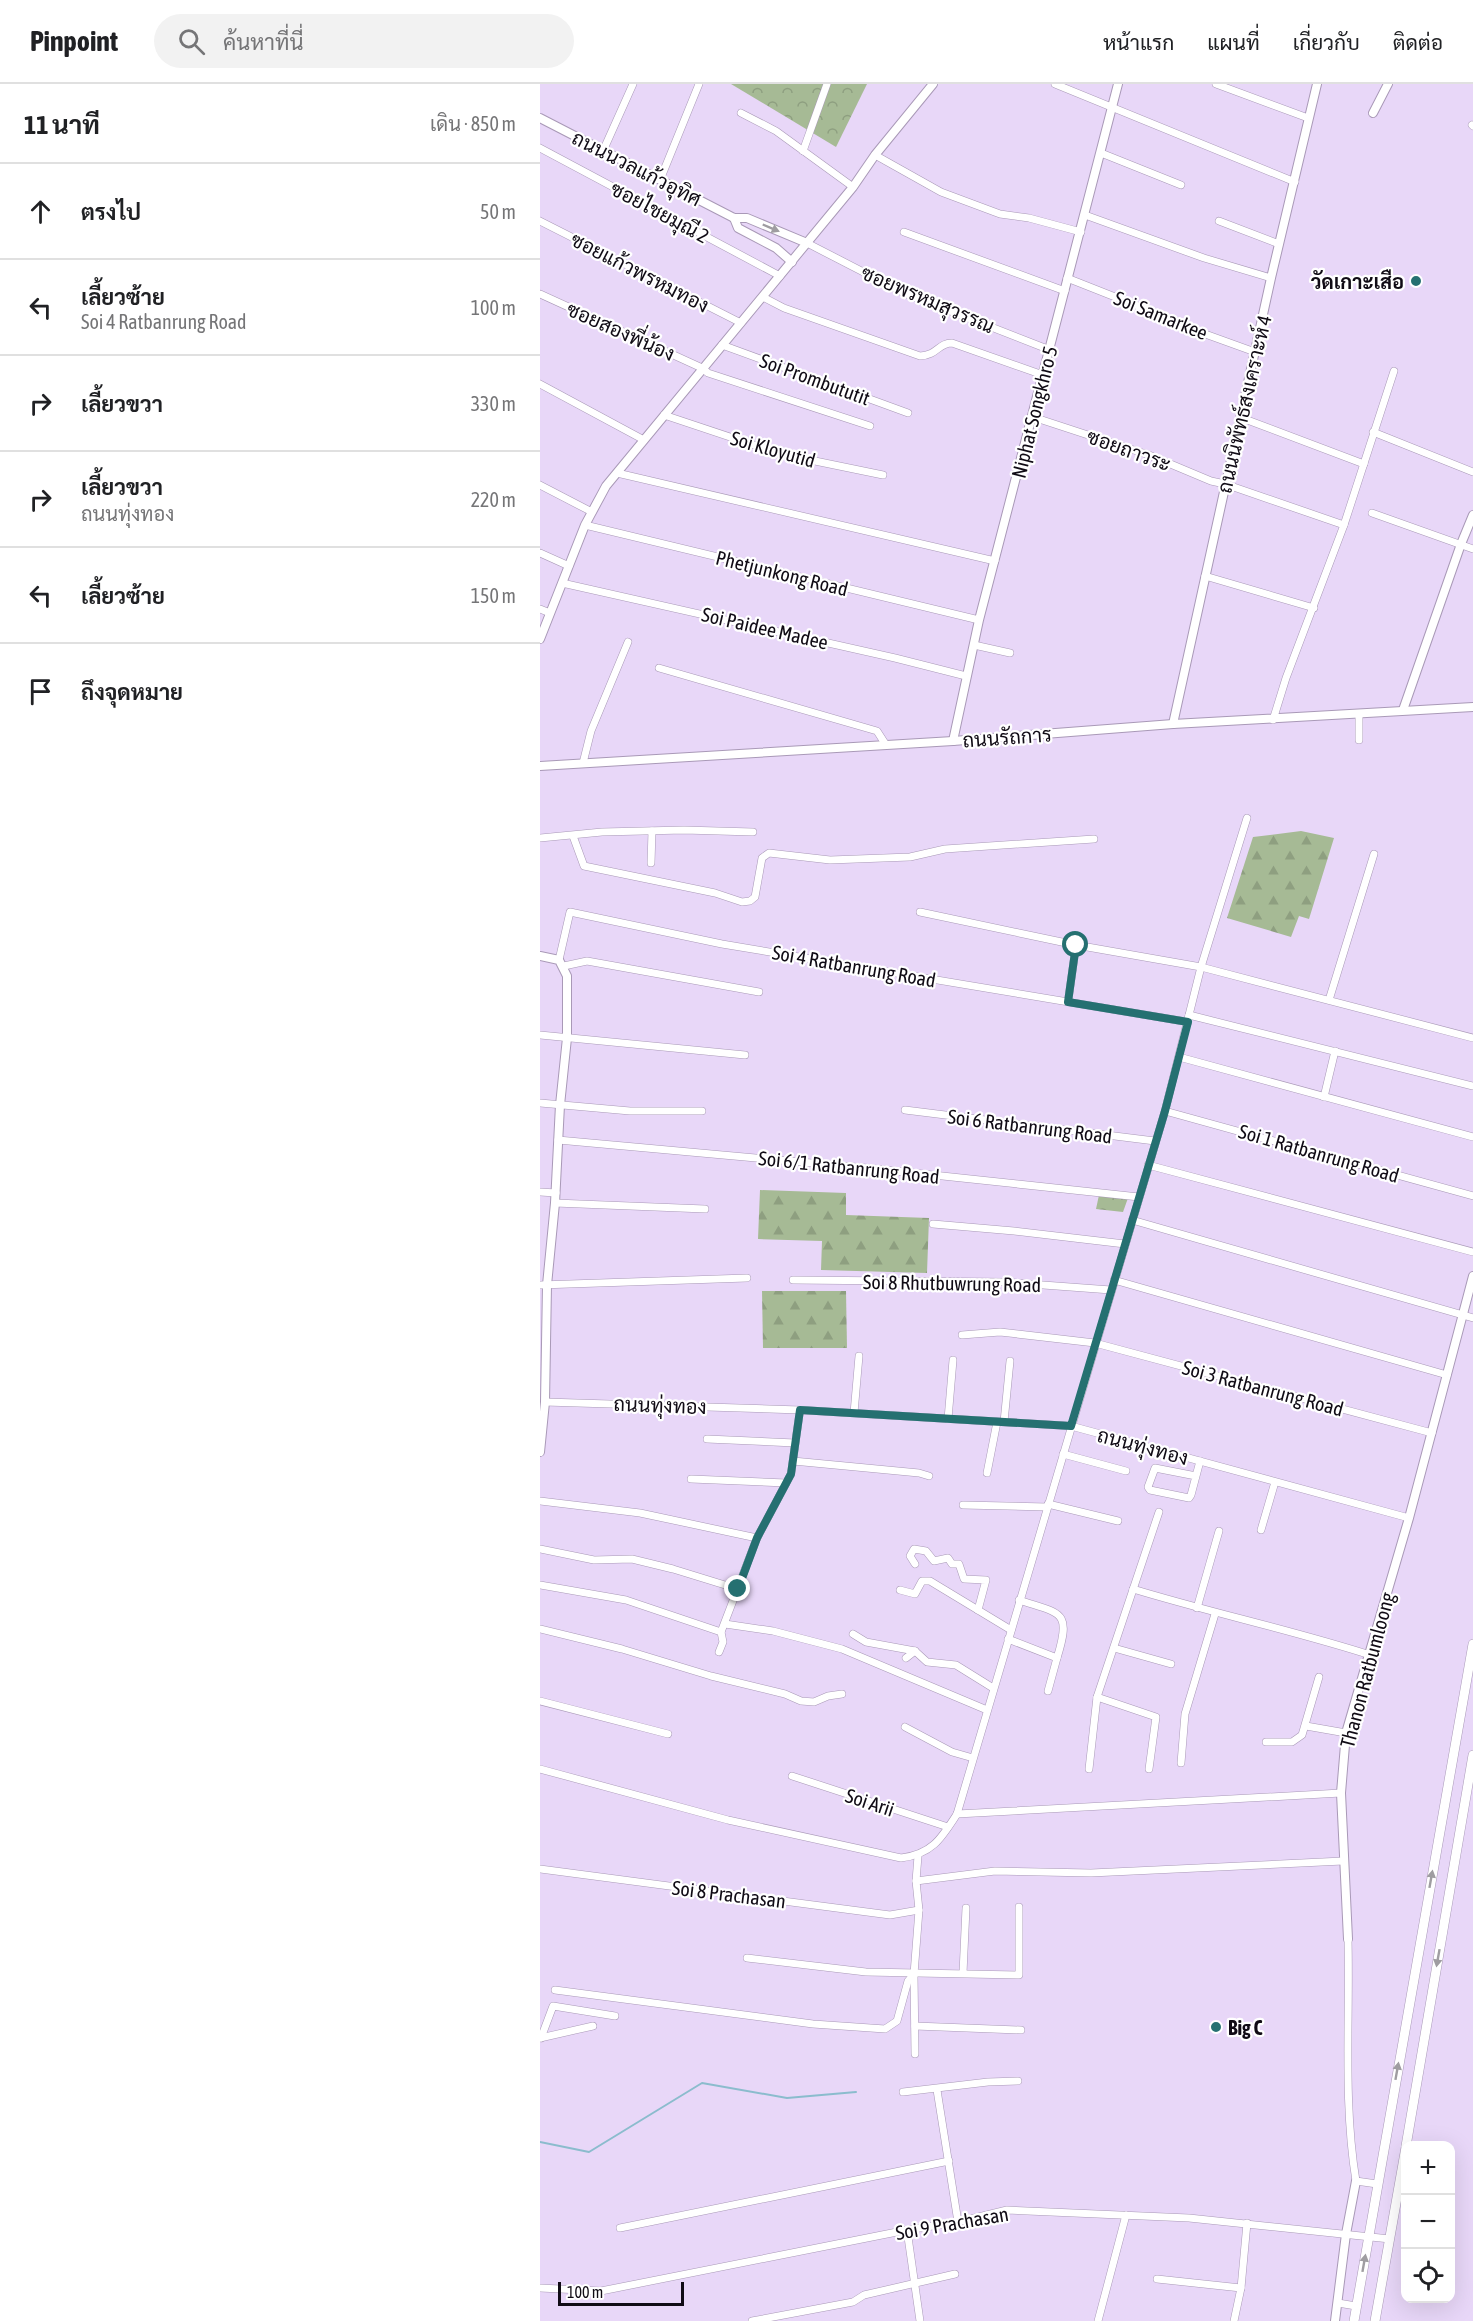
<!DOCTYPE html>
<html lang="th">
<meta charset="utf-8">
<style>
:root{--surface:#fff;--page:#f2f2f2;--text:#202124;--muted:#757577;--line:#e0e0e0}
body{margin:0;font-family:"Asap Condensed",Sarabun,sans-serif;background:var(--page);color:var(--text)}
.controls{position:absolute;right:18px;bottom:18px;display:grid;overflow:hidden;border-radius:12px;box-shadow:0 6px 24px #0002}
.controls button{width:54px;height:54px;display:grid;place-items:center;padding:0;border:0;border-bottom:2px solid var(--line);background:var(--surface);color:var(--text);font:30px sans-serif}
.scale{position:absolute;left:18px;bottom:15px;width:126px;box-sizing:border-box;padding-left:6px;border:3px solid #100b15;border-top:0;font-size:16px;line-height:21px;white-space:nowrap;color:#100b15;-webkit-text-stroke:4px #fff;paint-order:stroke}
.stop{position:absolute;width:18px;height:18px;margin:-14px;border:4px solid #257071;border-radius:50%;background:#fff}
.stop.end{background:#257071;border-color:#fff;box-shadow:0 2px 6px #0008}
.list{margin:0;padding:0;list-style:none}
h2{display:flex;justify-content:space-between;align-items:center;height:78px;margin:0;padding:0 24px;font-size:26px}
h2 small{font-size:20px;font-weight:400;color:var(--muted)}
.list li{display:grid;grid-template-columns:39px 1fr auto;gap:18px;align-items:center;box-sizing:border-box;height:96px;padding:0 24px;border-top:2px solid var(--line)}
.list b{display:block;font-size:22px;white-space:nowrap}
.list p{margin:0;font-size:20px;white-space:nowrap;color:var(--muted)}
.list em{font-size:20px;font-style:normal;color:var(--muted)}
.icon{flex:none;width:33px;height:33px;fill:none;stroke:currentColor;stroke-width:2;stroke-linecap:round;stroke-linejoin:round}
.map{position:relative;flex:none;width:933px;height:2237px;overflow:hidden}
header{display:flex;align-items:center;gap:36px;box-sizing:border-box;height:84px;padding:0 30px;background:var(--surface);border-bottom:2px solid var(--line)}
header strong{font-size:28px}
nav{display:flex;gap:33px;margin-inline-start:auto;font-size:21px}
.search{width:420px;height:54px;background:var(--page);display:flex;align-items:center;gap:15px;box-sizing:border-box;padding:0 21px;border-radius:33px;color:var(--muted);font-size:22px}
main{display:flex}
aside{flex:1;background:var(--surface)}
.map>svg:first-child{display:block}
</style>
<header>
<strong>Pinpoint</strong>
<div class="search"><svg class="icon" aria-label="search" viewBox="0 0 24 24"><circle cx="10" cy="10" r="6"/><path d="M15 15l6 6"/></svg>ค้นหาที่นี่</div>
<nav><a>หน้าแรก</a><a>แผนที่</a><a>เกี่ยวกับ</a><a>ติดต่อ</a></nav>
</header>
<main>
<aside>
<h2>11 นาที<small>เดิน · 850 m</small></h2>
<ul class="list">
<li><svg class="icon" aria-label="ahead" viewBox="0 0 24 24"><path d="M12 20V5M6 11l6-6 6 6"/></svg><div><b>ตรงไป</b></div><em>50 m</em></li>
<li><svg class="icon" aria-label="left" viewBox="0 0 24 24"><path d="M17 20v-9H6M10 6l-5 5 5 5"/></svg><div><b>เลี้ยวซ้าย</b><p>Soi 4 Ratbanrung Road</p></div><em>100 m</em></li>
<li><svg class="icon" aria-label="right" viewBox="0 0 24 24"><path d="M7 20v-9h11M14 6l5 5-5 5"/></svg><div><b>เลี้ยวขวา</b></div><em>330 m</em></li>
<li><svg class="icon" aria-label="right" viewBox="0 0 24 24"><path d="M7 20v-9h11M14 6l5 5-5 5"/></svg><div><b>เลี้ยวขวา</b><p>ถนนทุ่งทอง</p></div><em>220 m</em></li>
<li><svg class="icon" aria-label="left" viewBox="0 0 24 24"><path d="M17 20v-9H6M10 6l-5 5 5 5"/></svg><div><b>เลี้ยวซ้าย</b></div><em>150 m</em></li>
<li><svg class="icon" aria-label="arrive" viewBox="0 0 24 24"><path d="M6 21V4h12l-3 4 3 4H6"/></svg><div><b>ถึงจุดหมาย</b></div></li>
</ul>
</aside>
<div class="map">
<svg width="933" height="2237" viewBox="0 0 933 2237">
<defs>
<pattern id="forest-firs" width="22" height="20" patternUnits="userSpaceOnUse" patternTransform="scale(1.5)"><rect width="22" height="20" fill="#a6ba95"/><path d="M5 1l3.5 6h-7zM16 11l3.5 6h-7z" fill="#8e9f80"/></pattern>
<pattern id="park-crowns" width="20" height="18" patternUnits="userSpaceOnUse" patternTransform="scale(1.5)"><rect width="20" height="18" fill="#a6ba95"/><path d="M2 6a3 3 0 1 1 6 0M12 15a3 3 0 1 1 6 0" fill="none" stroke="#8e9f80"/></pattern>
</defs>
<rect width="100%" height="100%" fill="#e8d7f8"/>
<!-- forest -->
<g fill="url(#forest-firs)">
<polygon points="761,747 794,754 769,835 759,832 751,853 687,834 713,753"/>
<polygon points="220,1106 306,1109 306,1131 389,1134 387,1189 281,1186 282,1157 218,1155"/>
<polygon points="306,1207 307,1264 223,1264 222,1207"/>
</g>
<!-- park -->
<g fill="url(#park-crowns)">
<polygon points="191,0 327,0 296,63"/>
<polygon points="559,1111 588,1114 583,1128 556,1125"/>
</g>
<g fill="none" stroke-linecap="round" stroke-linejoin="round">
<!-- stream -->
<polyline stroke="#8bbccd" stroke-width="2" points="0,2058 49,2068 162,1999 247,2014 316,2008"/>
<!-- minor casing -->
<g stroke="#a999b7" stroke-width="8">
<g id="minor">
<polyline points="515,0 755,98"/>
<polyline points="676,0 768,34"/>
<polyline points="201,29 236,47 313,103"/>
<polyline points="932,41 933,42"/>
<polyline points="0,64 240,192"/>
<polyline points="63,67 93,0"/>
<polyline points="263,67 287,0"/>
<polyline points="561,69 641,101"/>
<polyline points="335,71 401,108 460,130 489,134 541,148"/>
<polyline points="120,96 159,0"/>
<polyline points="545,131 664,174 731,194"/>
<polyline points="0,137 201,239"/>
<polyline points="679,137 739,160"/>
<polyline points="364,148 525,207"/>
<polyline points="267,159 364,209 510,266"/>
<polyline points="527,194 641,239 654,246 715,268"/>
<polyline points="0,210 162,284 168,289 330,342"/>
<path d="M223,213L244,224L380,272C398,271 398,259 412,259L503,291"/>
<polyline points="182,261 368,329"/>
<polyline points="0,300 104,356"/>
<polyline points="124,331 241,370 343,391"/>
<polyline points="493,333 609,371 671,397 685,400 804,441"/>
<polyline points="702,334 824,380"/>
<polyline points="833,348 933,388"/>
<polyline points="77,389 455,477"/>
<polyline points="0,401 52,428"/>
<polyline points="832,429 933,465"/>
<polyline points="45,441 439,536"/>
<polyline points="0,469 29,482"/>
<polyline points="665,492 774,524"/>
<polyline points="22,499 355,574 426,592"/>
<polyline points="0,525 10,529"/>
<polyline points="434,561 470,569"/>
<polyline points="119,584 337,647 346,661"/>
<polyline points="819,631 819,656"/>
<polyline points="733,636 746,594 804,441 854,287"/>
<polyline points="43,679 51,647 88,558"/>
<polyline points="33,752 44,782 175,809 202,818 210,817 215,813 222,774 229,769 290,776 370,773 405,765 554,755"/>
<polyline points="0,754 62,748 144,746 213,748"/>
<polyline points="111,779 112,747"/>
<polyline points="380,828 536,861 661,883 933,954"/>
<polyline points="19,876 30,828 182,860 648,938"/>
<polyline points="24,882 47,877 219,908"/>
<polyline points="789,916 834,770"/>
<polyline points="528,918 536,861"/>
<polyline points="649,931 933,1002"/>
<polyline points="0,951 205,971"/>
<polyline points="639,973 933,1053"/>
<polyline points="784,1013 795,967"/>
<polyline points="0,1019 90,1027 162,1027"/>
<polyline points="365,1026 615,1057"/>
<polyline points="625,1027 933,1112"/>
<polyline points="18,1056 327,1084 599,1113"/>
<polyline points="608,1081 933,1168"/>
<polyline points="0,1108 16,1109"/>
<polyline points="15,1119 165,1125"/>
<polyline points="592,1136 933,1234"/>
<polyline points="393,1140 474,1147 585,1160"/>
<polyline points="253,1196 463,1198 571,1206"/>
<polyline points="574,1196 907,1291"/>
<polyline points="0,1201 207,1194"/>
<polyline points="422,1251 460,1248 555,1259 892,1349"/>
<polyline points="5,1318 260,1326 531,1342 869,1434"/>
<polyline points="314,1329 319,1272"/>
<polyline points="408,1335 413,1276"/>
<polyline points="464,1338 470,1277"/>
<polyline points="167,1355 255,1359"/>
<polyline points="523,1370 586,1387"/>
<polyline points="253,1377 379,1389 389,1392"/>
<polyline points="447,1389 457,1338"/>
<polyline points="656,1392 615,1384 608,1403 610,1406 649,1414 651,1411 660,1377"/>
<polyline points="151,1395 246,1399"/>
<polyline points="0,1417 100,1429 217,1454"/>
<polyline points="508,1420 578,1437"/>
<polyline points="423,1421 507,1423"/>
<polyline points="721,1446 735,1398"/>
<polyline points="0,1465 54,1476 92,1475 133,1485 198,1505"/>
<polyline points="375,1480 370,1472 374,1465 386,1467 394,1477 408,1474 412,1480 419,1480 424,1495 446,1496 438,1526"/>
<polyline points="0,1501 86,1516 181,1548"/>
<path d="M593,1505C672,1529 752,1546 830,1571"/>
<polyline points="360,1506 375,1510 382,1497 390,1497 471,1546"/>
<polyline points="657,1524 679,1447"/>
<polyline points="185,1540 233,1547 302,1565 447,1626"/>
<polyline points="0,1545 82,1565 171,1592 245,1610 261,1617 274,1618 288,1612 302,1610"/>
<polyline points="313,1550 326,1558 375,1567 366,1574"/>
<path d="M468,1555L517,1574C532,1526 521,1530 479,1516"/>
<polyline points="574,1564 631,1580"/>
<polyline points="375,1567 387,1578 416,1581 453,1604"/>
<polyline points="179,1568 183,1558 181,1548 217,1454 251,1390 260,1326"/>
<polyline points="508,1607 517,1574"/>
<polyline points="557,1613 616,1633 609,1685"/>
<polyline points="0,1617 128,1650"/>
<polyline points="766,1642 806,1649"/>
<polyline points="365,1643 412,1668 433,1674"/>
<polyline points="726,1658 752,1658 762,1651 779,1593"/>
<polyline points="641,1679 645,1630 675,1530"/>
<path d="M0,1685L188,1736L361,1774C392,1770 401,1755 417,1730L625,1027L661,883L707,734"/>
<polyline points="549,1685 557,1613 619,1428"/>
<polyline points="252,1692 408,1743"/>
<polyline points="417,1730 801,1709"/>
<polyline points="0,1785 350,1831 379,1826"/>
<polyline points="376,1797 455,1787 551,1789 803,1777"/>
<path d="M808,1855C810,1935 803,2018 816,2097L837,2100"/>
<polyline points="207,1874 326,1888 479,1891 479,1823"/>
<polyline points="423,1889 426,1824"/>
<polyline points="15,1906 273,1940 345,1945 357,1937 368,1897 374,1890"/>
<polyline points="375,1942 481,1946"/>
<polyline points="0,1954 53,1942"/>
<polyline points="1,1954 13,1922 75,1932"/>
<polyline points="375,1970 374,1890 379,1826 376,1797 378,1772"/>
<polyline points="397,2006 418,2138"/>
<polyline points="363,2008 448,1998 478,1997"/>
<polyline points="80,2144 409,2077"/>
<polyline points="367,2146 380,2237"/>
<polyline points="617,2195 701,2204"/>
<polyline points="0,2204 61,2207 367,2146 418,2138 467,2126 649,2134 850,2155"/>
<polyline points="798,2219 816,2222"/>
<polyline points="212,2237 313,2218 324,2211 415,2190"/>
<polyline points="558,2237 586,2131"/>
<polyline points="694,2237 701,2204 707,2139"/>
</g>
</g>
<!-- tertiary casing -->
<g stroke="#a999b7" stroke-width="10">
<g id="tertiary">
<polyline points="833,29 848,0"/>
<polyline points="0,34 194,134 207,134 267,159"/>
<polyline points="194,134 198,144 236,164 252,178"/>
<polyline points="0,555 45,441 66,402 313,103 335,71 393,0"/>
<polyline points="863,626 921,460 933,431"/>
<polyline points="633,640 731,194 777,0"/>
<polyline points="413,657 439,536 578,0"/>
<polyline points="0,682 413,657 633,640 933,623"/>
<polyline points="0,872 19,876 27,892 27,954 20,1021 15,1119 7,1201 5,1318 0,1368"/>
<polyline points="808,1855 801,1709 806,1649 869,1434 933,1192"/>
<polyline points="795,2237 806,2150 816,2097"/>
</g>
</g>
<!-- secondary casing -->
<g stroke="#a999b7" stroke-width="10">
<g id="secondary">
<polyline points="866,2062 933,1671"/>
<polyline points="814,2237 933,1560"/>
<polyline points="835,2237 866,2063"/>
</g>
</g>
<!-- minor -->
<use href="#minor" stroke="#fff" stroke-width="7"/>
<!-- tertiary -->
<use href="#tertiary" stroke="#fff" stroke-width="8"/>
<!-- secondary -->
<use href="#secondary" stroke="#fff" stroke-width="9"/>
</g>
<!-- one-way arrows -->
<defs><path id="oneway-solid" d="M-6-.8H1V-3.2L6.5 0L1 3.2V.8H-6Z" transform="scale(1.5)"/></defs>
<g fill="#9f9da1">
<use href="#oneway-solid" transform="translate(231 144) rotate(23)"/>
<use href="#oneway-solid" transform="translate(891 1795) rotate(-80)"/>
<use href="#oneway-solid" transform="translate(898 1874) rotate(100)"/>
<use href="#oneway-solid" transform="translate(857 1987) rotate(-80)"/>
<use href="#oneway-solid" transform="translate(824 2179) rotate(-80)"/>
</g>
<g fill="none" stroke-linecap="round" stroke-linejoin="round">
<!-- route -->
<polyline stroke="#257071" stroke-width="8" points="198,1505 217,1454 251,1390 260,1326 531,1342 625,1027 648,938 528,918 536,861"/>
</g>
<!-- markers -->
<g fill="#257071" stroke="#fff" stroke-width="2">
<circle cx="876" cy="197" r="6"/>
<circle cx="676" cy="1943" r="6"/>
</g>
<g text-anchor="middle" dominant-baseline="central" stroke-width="4.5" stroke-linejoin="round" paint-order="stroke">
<!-- street labels -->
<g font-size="20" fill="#100b15" stroke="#fff">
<text transform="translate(97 84) rotate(27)">ถนนนวลแก้วอุทิศ</text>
<text transform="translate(120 128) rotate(28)">ซอยไชยมุณี 2</text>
<text transform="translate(100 188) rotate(27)">ซอยแก้วพรหมทอง</text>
<text transform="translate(388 215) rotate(23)">ซอยพรหมสุวรรณ</text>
<text transform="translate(621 231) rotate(22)">Soi Samarkee</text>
<text transform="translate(81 247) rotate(24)">ซอยสองพี่น้อง</text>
<text transform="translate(275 295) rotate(20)">Soi Prombututit</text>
<text transform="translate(704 320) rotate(-77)">ถนนนิพัทธ์สงเคราะห์ 4</text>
<text transform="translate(494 328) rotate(-76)">Niphat Songkhro 5</text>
<text transform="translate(233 365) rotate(16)">Soi Kloyutid</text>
<text transform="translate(589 366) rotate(20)">ซอยถาวระ</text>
<text transform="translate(242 489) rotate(14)">Phetjunkong Road</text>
<text transform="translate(225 544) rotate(13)">Soi Paidee Madee</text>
<text transform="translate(467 653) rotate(-4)">ถนนรัถการ</text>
<text transform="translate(314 882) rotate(10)">Soi 4 Ratbanrung Road</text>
<text transform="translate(490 1042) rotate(7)">Soi 6 Ratbanrung Road</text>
<text transform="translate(779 1069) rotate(16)">Soi 1 Ratbanrung Road</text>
<text transform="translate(309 1083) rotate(6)">Soi 6/1 Ratbanrung Road</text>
<text transform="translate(412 1199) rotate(1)">Soi 8 Rhutbuwrung Road</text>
<text transform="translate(723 1304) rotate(15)">Soi 3 Ratbanrung Road</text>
<text transform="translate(120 1321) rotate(2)">ถนนทุ่งทอง</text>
<text transform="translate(603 1362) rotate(15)">ถนนทุ่งทอง</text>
<text transform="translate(827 1586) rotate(-75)">Thanon Ratbumloong</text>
<text transform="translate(330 1718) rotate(18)">Soi Arii</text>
<text transform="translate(189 1810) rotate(7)">Soi 8 Prachasan</text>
<text transform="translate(412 2139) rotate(-10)">Soi 9 Prachasan</text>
</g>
<!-- poi labels -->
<g font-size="20" font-weight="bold" fill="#100b15" stroke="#fff" text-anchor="end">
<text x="864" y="197">วัดเกาะเสือ</text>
<text x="688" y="1943" text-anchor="start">Big C</text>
</g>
</g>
</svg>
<div class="controls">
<button>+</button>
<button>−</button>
<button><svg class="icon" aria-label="locate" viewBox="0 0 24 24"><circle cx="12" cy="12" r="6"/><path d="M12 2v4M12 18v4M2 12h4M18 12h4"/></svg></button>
</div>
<div class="scale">100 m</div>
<div class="stop" style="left:536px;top:861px"></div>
<div class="stop end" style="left:198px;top:1505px"></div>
</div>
</main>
